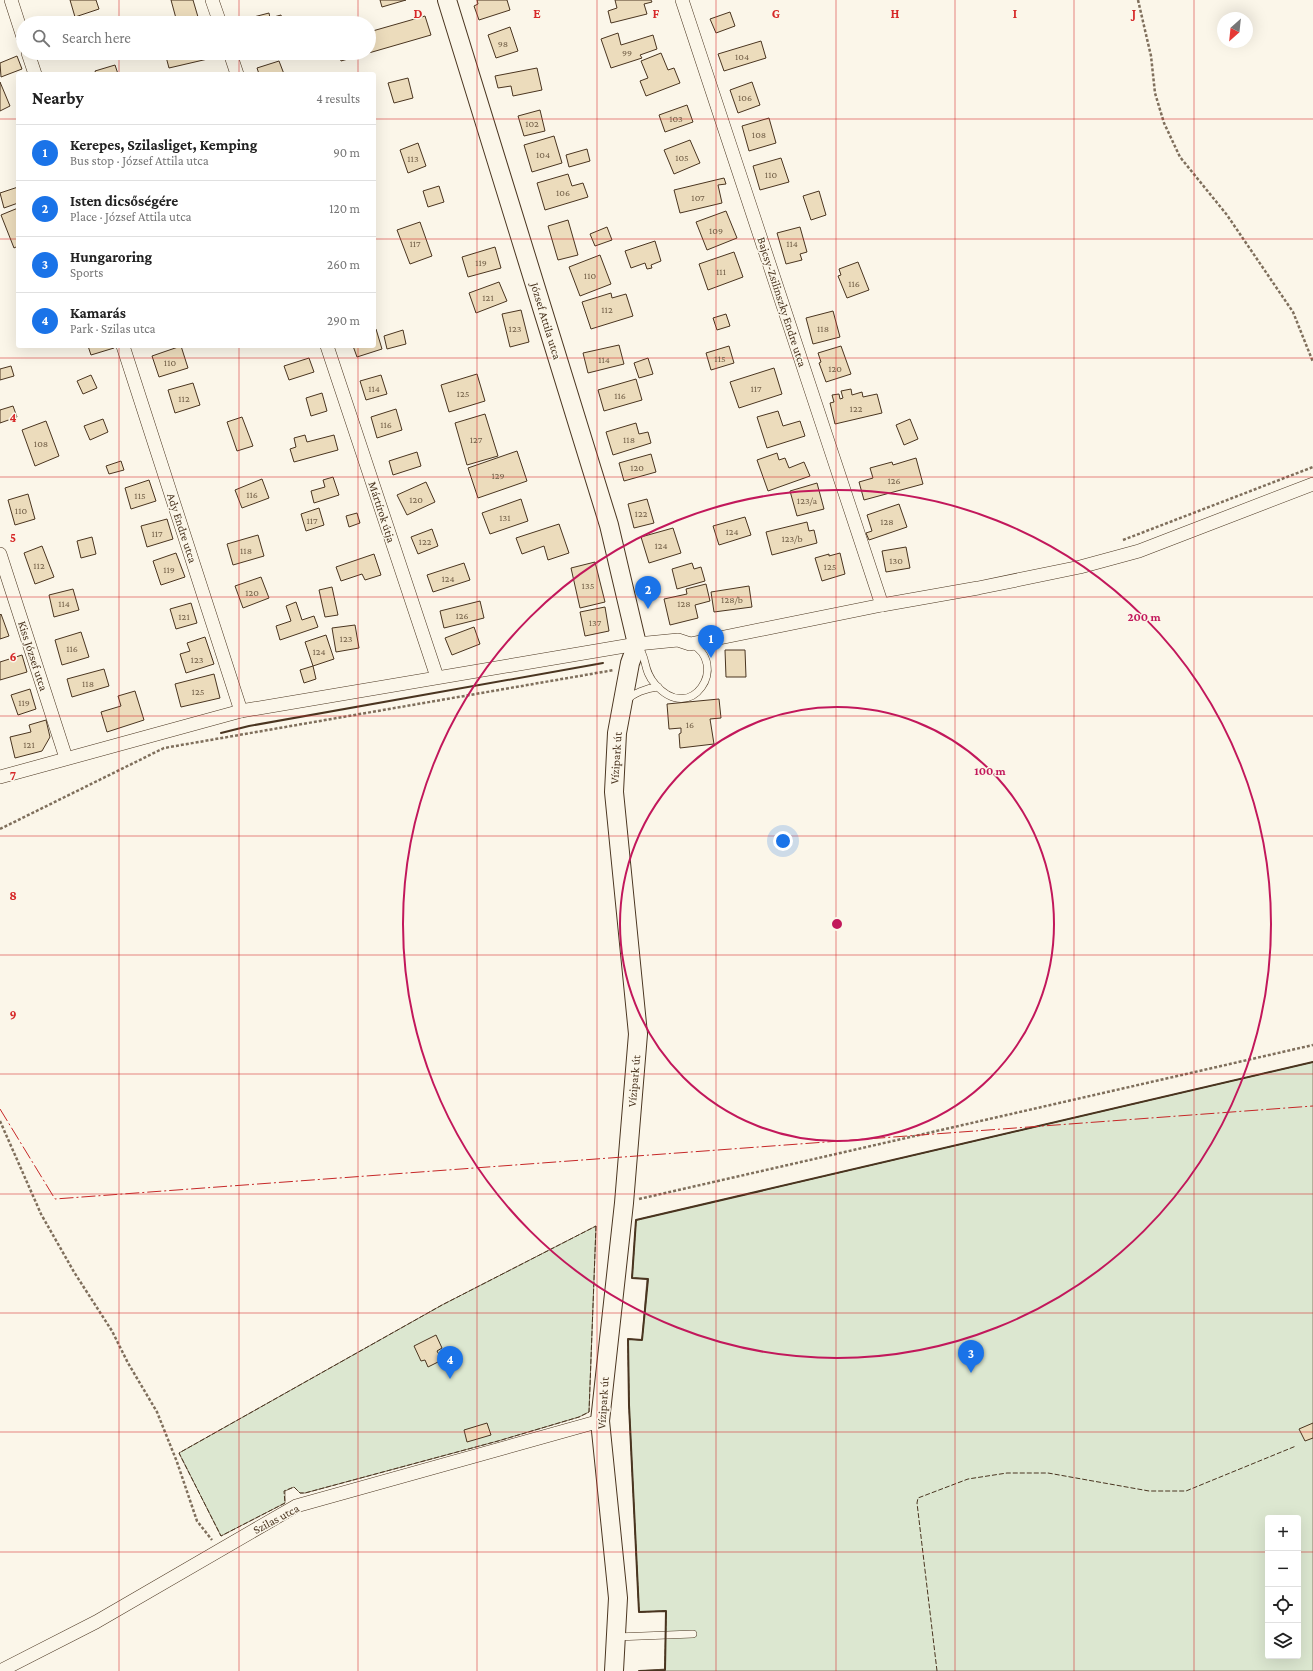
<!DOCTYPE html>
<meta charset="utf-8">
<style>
:root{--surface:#fff;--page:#f2f2f2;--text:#222;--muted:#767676;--line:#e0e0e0;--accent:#1a73e8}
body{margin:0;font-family:"Crimson Pro",serif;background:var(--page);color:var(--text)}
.controls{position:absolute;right:12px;bottom:12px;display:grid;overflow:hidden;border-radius:4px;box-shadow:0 4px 16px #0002}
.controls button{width:36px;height:36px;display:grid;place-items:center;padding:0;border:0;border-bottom:1px solid var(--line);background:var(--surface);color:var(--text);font:20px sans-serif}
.compass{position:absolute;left:1217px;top:12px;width:36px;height:36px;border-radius:50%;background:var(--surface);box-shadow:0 4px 16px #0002;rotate:207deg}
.you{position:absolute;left:783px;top:841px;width:14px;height:14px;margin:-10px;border:3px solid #fff;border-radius:50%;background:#1a73e8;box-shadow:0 0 0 6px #1a73e833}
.badge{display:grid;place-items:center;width:26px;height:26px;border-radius:50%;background:var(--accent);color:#fff;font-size:13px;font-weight:700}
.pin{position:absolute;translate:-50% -33px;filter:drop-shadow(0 1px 2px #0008)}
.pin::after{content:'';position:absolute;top:21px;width:14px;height:12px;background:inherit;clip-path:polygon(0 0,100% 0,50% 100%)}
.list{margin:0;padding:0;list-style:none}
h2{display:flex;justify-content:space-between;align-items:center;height:52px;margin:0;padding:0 16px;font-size:17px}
h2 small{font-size:13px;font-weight:400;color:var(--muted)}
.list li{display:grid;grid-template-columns:26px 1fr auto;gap:12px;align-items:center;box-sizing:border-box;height:56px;padding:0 16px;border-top:1px solid var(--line)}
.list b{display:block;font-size:15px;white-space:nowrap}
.list p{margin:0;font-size:13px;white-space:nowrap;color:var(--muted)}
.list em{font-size:13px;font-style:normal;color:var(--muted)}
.icon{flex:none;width:22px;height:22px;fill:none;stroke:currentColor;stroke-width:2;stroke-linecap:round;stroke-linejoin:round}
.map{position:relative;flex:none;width:1313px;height:1671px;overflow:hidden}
.search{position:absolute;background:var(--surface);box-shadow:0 4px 16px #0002;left:16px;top:16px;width:360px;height:44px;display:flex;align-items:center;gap:10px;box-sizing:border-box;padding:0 14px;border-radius:22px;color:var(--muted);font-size:15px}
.panel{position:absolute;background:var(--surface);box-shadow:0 4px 16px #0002;left:16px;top:72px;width:360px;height:276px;border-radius:4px}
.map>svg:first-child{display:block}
</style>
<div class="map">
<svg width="1313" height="1671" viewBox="0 0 1313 1671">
<rect width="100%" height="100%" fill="#fbf6e9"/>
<!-- green -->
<g fill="#dce7d0" stroke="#887966" fill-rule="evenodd">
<path d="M1313,1062V1671H639L665,1669L666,1611L639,1612L629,1405L628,1339L642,1340L647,1279L632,1278L636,1220ZM1268,1518H1298V1656H1268Z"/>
<polygon points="596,1226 589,1412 579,1417 498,1441 305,1493 300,1493 294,1487 285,1491 285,1503 221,1536 179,1453 442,1305"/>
</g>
<!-- building -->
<g fill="#ecdcbc" stroke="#4a3520">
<polygon points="70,0 96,0 99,9 75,17"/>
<polygon points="171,0 193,0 198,17 177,22"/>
<polygon points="380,0 406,0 382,7"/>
<polygon points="477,0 507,0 510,10 479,20 474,6 478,4"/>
<polygon points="615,0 651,0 652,2 644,4 647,14 611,23 608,11 617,8"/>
<polygon points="730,12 735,26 716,33 710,19"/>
<polygon points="269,13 270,18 281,15 283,23 243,23 242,20"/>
<polygon points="425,16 431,35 341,61 339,53 369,53 369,32"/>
<polygon points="510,27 518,51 496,58 488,35"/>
<polygon points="618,33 621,45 653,35 657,49 640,55 642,58 611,68 601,39"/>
<polygon points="761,41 766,58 724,71 718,54"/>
<polygon points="165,53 211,53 212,58 169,68"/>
<polygon points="661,53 668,70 674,68 680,83 646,96 640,81 648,78 641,61"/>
<polygon points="17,56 22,69 1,77 0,63"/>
<polygon points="279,61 284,74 259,74 257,68"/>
<polygon points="115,65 118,74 96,74 95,71"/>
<polygon points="537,68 542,90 513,96 511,86 498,88 495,76"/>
<polygon points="408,78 413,98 394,103 388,83"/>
<polygon points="0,82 10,106 0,111"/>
<polygon points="752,82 760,105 738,113 730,90"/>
<polygon points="687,105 693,122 665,132 659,115"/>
<polygon points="540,110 545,131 524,136 518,116"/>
<polygon points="769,118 776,143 749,151 742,126"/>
<polygon points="554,136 562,163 532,172 524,145"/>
<polygon points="690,140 700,163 674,174 664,150"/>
<polygon points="418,143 426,166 408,173 400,150"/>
<polygon points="587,149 590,161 569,167 566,155"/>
<polygon points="781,158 789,182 760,190 753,166"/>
<polygon points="568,174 572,186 583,183 588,197 545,210 537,183"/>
<polygon points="724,178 726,184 718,185 722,203 680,213 674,190"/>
<polygon points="439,186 444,202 428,207 423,191"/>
<polygon points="18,187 18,203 4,208 0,193"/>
<polygon points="819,191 826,215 811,220 803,196"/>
<polygon points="18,208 18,246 14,248 1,215"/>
<polygon points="726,211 737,238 707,250 696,222"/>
<polygon points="568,220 578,255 558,260 548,226"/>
<polygon points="420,222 432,256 410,264 397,230"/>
<polygon points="607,227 612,240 595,246 590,234"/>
<polygon points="800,227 807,252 800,254 802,260 786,264 777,233"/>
<polygon points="655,241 661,261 651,265 652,268 647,269 645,263 631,268 625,251"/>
<polygon points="495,247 501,268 468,277 462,257"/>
<polygon points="734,252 743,277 708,290 699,264"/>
<polygon points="600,255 611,284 580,296 569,267"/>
<polygon points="858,262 869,290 847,298 838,276 841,275 839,269"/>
<polygon points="499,282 507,301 476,313 469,293"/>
<polygon points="611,293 612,298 626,294 633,316 591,329 582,302"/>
<polygon points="521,310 529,342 510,347 502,314"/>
<polygon points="833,311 840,337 813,344 806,318"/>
<polygon points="726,314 730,326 717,330 713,318"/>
<polygon points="374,329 376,329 382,349 357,357 353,346 374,346"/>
<polygon points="403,330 406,344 387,349 384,336"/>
<polygon points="619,345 624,364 588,373 583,353"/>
<polygon points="88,346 114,346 114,348 91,355"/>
<polygon points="181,346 188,368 159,377 152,356"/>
<polygon points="729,346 734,363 711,370 706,353"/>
<polygon points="841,346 851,374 826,382 819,363 821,362 818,353"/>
<polygon points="309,358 314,372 289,380 284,366"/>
<polygon points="648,358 653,374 639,378 634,363"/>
<polygon points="11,366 14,376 0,380 0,369"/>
<polygon points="774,368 782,394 739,408 730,382"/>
<polygon points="477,374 485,401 449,412 441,385"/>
<polygon points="91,375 97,388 83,394 77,381"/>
<polygon points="381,375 387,394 366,400 360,381"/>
<polygon points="636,379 642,400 604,411 598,390"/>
<polygon points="193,383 200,405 175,413 168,390"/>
<polygon points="851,389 852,395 862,392 863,397 877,394 882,413 835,424 830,403 834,402 832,395 839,394 840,399 843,398 841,391"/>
<polygon points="322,393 327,411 311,416 306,398"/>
<polygon points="13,406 17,417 0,423 0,410"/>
<polygon points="396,409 402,430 377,438 371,417"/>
<polygon points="778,411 783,426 800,421 805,436 767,448 757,417"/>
<polygon points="485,414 498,456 467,465 455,423"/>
<polygon points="242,417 253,446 237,451 227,422"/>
<polygon points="103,419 108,432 90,440 84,426"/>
<polygon points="910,419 918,439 904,445 896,425"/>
<polygon points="46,421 59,456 35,466 22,430"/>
<polygon points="636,423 639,434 648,432 651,443 613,455 606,432"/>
<polygon points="305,435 307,442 334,435 338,450 294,462 290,449 296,447 294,438"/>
<polygon points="517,451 527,481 478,498 468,468"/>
<polygon points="417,452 421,466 393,475 389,461"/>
<polygon points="777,453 779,460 785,458 789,468 804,462 810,476 768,491 757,460"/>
<polygon points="651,454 656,472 624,481 619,463"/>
<polygon points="916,458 923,484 864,500 859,482 873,478 870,468 892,462 893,465"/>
<polygon points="121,461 124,470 109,474 106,466"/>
<polygon points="333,477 339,495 314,503 311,491 325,487 323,480"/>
<polygon points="262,479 269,498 242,508 235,490"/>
<polygon points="149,480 156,501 131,509 125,488"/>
<polygon points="426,482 435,502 407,515 397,495"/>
<polygon points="817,483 824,509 797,516 790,491"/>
<polygon points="28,494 35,519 15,525 8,500"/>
<polygon points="521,499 528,521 490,534 482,513"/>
<polygon points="647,499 654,523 634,528 628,504"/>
<polygon points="899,504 907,527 869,540 866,533 872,531 867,515"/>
<polygon points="319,508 324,525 306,531 301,514"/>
<polygon points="357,513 360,523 349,527 346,516"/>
<polygon points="745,517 751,535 719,545 713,526"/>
<polygon points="167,519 173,539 147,547 141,526"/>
<polygon points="807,522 809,531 814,530 817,543 772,555 766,532"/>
<polygon points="559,524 569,553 548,560 544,546 522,554 516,538"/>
<polygon points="673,528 681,553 649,563 641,537"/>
<polygon points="432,529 438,546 418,554 411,537"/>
<polygon points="258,535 264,556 233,565 227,544"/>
<polygon points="92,537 96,554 81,558 77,541"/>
<polygon points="42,546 54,577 35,584 24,553"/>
<polygon points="906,547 910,568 886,572 882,551"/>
<polygon points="176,553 185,577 161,585 153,561"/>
<polygon points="840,553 845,574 822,581 815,558 829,554 829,556"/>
<polygon points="374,554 381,575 365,580 362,574 341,581 336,567"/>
<polygon points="595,562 605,602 580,608 571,568"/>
<polygon points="464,563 470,580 433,592 427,575"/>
<polygon points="692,563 694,569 701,567 705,581 677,589 672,569"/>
<polygon points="261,577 269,598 243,608 235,586"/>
<polygon points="706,584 710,601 695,605 698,618 670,625 664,599 687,594 686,589"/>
<polygon points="749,586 752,607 714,612 711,592"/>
<polygon points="332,587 338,615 325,617 319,590"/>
<polygon points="73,589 79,610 54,617 49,595"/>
<polygon points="480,601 484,618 444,628 440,611"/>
<polygon points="296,602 302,620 314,616 318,627 280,640 276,626 291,621 286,606"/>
<polygon points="191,603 197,623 176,629 170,609"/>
<polygon points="605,607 609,631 585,636 580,612"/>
<polygon points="1,614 9,636 0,639 0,615"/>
<polygon points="355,625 359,648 336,652 332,628"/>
<polygon points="474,627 480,644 452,655 445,638"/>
<polygon points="81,632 89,657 62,665 55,640"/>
<polygon points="326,635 334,659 313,666 305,642"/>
<polygon points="205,637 214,664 186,673 180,654 190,651 187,643"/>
<polygon points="725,650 745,650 746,677 726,677"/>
<polygon points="22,655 27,672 0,680 0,662"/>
<polygon points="313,666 316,679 304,683 300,670"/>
<polygon points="104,669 109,686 72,697 67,679"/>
<polygon points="214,674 220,698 181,707 175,684"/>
<polygon points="30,689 36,709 18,715 11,695"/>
<polygon points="135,691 144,720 107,732 101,712 121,706 118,696"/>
<polygon points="719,699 721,718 710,719 714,744 680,748 679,734 681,733 681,728 669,729 667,704"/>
<polygon points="46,720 50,737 42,751 15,758 10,737 31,732 29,725"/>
<polygon points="436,1335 442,1348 437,1351 442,1360 428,1367 425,1360 421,1361 414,1346"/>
<polygon points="487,1423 491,1435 467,1442 464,1430"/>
<polygon points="1313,1423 1313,1438 1305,1441 1299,1429"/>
</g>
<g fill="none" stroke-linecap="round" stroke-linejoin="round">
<!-- lane casing -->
<g stroke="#4a3520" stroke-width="8">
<g id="lane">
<path d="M639,648C647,658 643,671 655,684C692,727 730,663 691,644"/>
<path d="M626,701C633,693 647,688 658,687"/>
<polyline points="616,1637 693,1634"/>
</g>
</g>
<!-- street casing -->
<g stroke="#4a3520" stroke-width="14">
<g id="street">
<polyline points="11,0 23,37"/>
<polyline points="212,0 220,23"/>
<polyline points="682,0 882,605"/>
<polyline points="28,53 35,74"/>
<polyline points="230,53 237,74"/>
<polyline points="123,346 241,711"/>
<polyline points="327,346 437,677"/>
<polyline points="0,554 66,758"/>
<polyline points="0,777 241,711 637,644 678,640 690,644 882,605 978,588 1080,567 1139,551 1313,484"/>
<polyline points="0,1671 96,1622 296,1506 600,1421"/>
</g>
</g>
<!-- secondary casing -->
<g stroke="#4a3520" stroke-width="20">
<polyline id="secondary" points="447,0 609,525 637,644 630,663 617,733 614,792 638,1034 624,1203 600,1421 618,1598 614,1671"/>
</g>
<!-- path -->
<g stroke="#7f6f5c" stroke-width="2.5" stroke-dasharray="3 2" stroke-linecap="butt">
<polyline points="1138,0 1151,56 1155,93 1164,123 1180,157 1227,215 1293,312 1313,362"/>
<polyline points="1123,540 1313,467"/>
<polyline points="0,829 164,748 614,670"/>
<polyline points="0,1121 41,1214 74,1272 112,1331 128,1363 157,1412 177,1462 197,1521 212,1540"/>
<polyline points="639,1199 1313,1045"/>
</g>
<!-- lane -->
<use href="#lane" stroke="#fbf6e9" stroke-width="7"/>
<!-- street -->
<use href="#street" stroke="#fbf6e9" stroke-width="13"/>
<!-- secondary -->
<use href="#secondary" stroke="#fbf6e9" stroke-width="18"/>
<!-- fence -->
<g stroke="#4a3520" stroke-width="1" stroke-dasharray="5 2" stroke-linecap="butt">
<polygon points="596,1226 589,1412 579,1417 498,1441 305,1493 300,1493 294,1487 284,1491 285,1503 221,1536 179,1453 442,1305"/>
<polyline points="639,1671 665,1670 666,1611 639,1612 629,1405 628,1339 642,1340 648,1279 632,1278 636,1220 1313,1062"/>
<polyline points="937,1671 917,1503 918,1498 968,1479 1007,1473 1048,1473 1149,1491 1186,1491 1296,1446"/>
</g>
<!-- wall -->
<g stroke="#4a3520" stroke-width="2">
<polyline points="221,733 249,726 603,663"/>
<polyline points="639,1671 665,1670 666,1611 639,1612 629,1405 628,1339 642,1340 648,1279 632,1278 636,1220 1313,1062"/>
</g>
<!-- power -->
<polyline stroke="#c62828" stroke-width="1" stroke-dasharray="14 3 2 3" stroke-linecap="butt" points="0,1109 55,1199 1313,1106"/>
</g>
<!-- grid -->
<path fill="none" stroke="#d62828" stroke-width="1" stroke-opacity="0.55" d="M119,0V23M239,0V23M358,0V23M477,0V1671M597,0V1671M716,0V1671M836,0V1671M955,0V1671M1074,0V1671M1194,0V1671M119,53V74M239,53V74M358,53V74M0,119H18M374,119H1313M0,239H18M374,239H1313M119,346V1671M239,346V1671M358,346V1671M0,358H1313M0,477H1313M0,597H1313M0,716H1313M0,836H1313M0,955H1313M0,1074H1313M0,1194H1313M0,1313H1313M0,1432H1313M0,1552H1268M1298,1552H1313"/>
<!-- distance rings -->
<g fill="none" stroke="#c2185b" stroke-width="2">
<circle cx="837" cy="924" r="217"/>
<circle cx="837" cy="924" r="434"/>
</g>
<g text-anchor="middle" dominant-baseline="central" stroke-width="3" stroke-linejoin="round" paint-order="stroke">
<!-- number labels -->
<g font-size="10" fill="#725f47">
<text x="503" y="43">98</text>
<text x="627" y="52">99</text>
<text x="742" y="56">104</text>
<text x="745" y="97">106</text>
<text x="676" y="118">103</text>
<text x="532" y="123">102</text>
<text x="759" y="134">108</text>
<text x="543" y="154">104</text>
<text x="682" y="157">105</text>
<text x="413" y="158">113</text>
<text x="771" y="174">110</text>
<text x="563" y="192">106</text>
<text x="698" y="197">107</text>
<text x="716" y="230">109</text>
<text x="415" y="243">117</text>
<text x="792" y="243">114</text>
<text x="481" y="262">119</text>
<text x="721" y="271">111</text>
<text x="590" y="275">110</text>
<text x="854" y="283">116</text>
<text x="488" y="297">121</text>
<text x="607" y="309">112</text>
<text x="515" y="328">123</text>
<text x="823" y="328">118</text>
<text x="720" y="358">115</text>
<text x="604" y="359">114</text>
<text x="170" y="362">110</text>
<text x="835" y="368">120</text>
<text x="374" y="388">114</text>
<text x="756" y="388">117</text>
<text x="463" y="393">125</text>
<text x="620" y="395">116</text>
<text x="184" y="398">112</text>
<text x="856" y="408">122</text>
<text x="386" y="424">116</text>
<text x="476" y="439">127</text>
<text x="629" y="439">118</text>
<text x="41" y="443">108</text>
<text x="637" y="467">120</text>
<text x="498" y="475">129</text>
<text x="894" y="480">126</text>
<text x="252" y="494">116</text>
<text x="140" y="495">115</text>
<text x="416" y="499">120</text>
<text x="807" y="500">123/a</text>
<text x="21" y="510">110</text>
<text x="641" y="513">122</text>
<text x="505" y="517">131</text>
<text x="312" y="520">117</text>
<text x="887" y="521">128</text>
<text x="732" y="531">124</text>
<text x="157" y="533">117</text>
<text x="792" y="538">123/b</text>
<text x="425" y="541">122</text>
<text x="661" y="545">124</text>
<text x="246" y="550">118</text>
<text x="896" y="560">130</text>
<text x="39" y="565">112</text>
<text x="830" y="566">125</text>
<text x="169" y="569">119</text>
<text x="448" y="578">124</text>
<text x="588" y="585">135</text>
<text x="252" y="592">120</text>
<text x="732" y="599">128/b</text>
<text x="64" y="603">114</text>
<text x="684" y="603">128</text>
<text x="462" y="615">126</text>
<text x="184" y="616">121</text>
<text x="595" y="622">137</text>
<text x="346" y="638">123</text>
<text x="72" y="648">116</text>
<text x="319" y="651">124</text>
<text x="197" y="659">123</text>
<text x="88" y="683">118</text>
<text x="198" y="691">125</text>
<text x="24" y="702">119</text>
<text x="690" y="724">16</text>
<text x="29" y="744">121</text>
</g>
<!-- street labels -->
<g font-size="12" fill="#4a3520" stroke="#fbf6e9">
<text transform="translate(782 302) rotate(72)">Bajcsy-Zsilinszky Endre utca</text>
<text transform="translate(546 321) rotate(73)">József Attila utca</text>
<text transform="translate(382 512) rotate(72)">Mártírok útja</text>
<text transform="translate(182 528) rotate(72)">Ady Endre utca</text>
<text transform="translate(33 656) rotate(72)">Kiss József utca</text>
<text transform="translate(616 758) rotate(-86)">Vízipark út</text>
<text transform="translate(634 1081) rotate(-85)">Vízipark út</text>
<text transform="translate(603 1403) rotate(-86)">Vízipark út</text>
<text transform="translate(276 1519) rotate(-28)">Szilas utca</text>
</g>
</g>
<g font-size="13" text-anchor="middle" font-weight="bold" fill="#d62828" stroke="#fbf6e9" stroke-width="3" stroke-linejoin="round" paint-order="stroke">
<text x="418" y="18">D</text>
<text x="537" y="18">E</text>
<text x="656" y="18">F</text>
<text x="776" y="18">G</text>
<text x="895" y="18">H</text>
<text x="1015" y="18">I</text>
<text x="1134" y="18">J</text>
<text x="13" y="422">4</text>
<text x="13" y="542">5</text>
<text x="13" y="661">6</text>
<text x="13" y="780">7</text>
<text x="13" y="900">8</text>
<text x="13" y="1019">9</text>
</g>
<circle cx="837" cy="924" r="6" fill="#c2185b" stroke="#fbf6e9" stroke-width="2"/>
<g font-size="12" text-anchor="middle" font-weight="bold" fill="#c2185b" stroke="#fbf6e9" stroke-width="3" stroke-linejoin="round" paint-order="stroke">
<text x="1144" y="621">200 m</text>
<text x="990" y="775">100 m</text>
</g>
</svg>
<div class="controls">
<button>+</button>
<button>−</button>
<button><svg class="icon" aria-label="locate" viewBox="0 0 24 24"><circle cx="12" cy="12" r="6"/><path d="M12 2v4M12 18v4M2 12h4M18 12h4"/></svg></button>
<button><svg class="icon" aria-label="layers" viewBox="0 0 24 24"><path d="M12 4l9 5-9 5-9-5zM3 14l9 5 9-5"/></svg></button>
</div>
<svg class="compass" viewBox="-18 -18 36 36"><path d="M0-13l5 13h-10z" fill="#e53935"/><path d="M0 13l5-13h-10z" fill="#767676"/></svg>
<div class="you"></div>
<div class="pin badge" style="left:711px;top:658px">1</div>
<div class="pin badge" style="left:648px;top:609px">2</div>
<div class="pin badge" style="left:971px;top:1373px">3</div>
<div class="pin badge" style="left:450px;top:1379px">4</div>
<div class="search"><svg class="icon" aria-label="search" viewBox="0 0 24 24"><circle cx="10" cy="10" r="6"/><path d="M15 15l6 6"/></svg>Search here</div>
<section class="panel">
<h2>Nearby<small>4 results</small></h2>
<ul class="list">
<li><span class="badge">1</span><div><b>Kerepes, Szilasliget, Kemping</b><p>Bus stop · József Attila utca</p></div><em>90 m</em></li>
<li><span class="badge">2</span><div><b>Isten dicsőségére</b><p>Place · József Attila utca</p></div><em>120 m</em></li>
<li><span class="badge">3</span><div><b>Hungaroring</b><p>Sports</p></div><em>260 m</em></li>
<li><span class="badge">4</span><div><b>Kamarás</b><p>Park · Szilas utca</p></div><em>290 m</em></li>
</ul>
</section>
</div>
